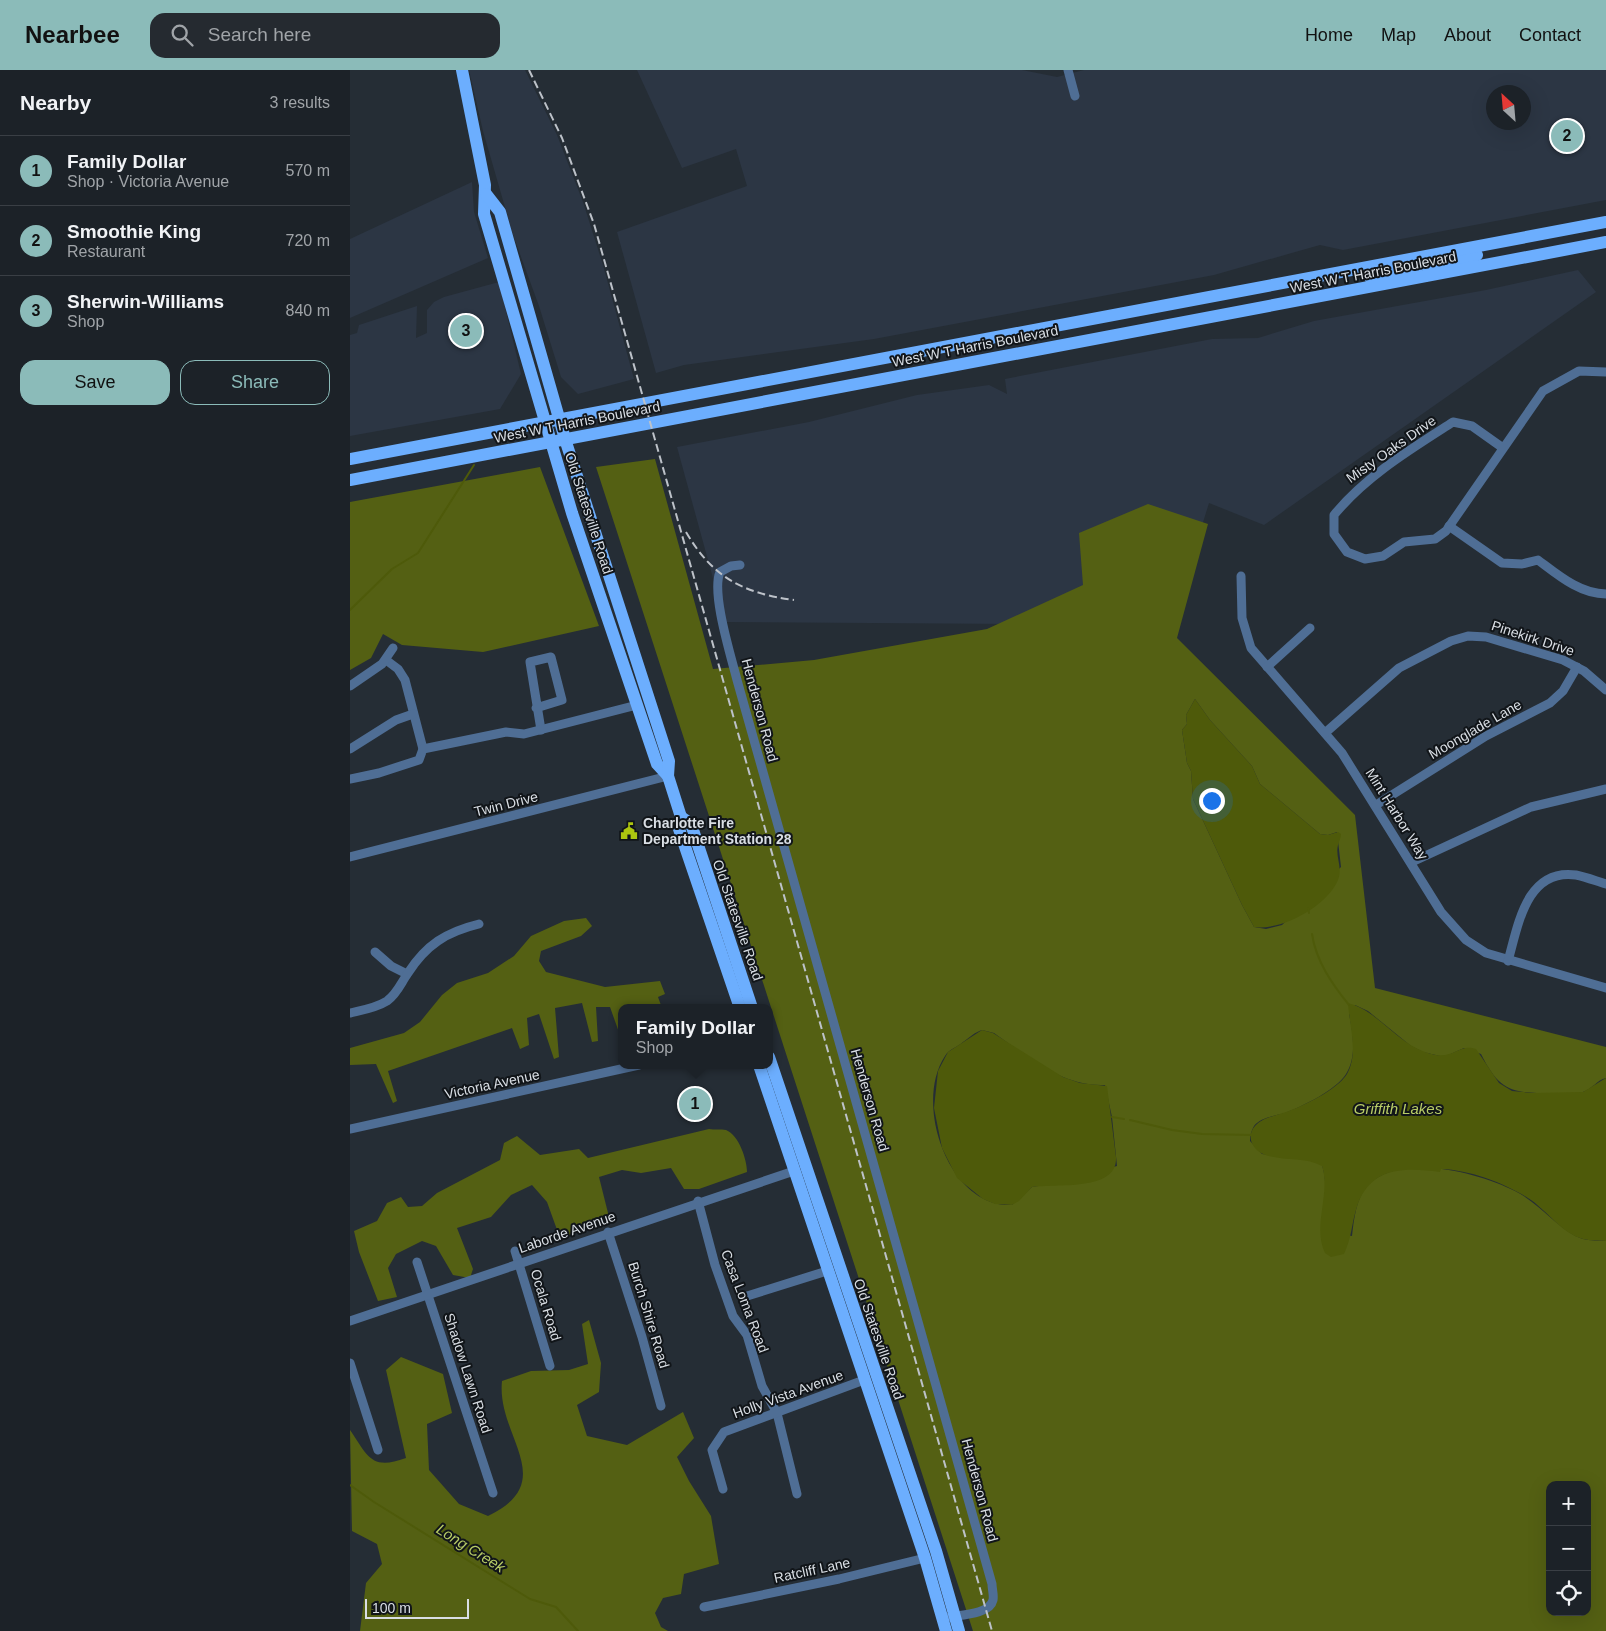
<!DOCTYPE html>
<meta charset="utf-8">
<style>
:root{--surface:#1c2228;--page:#252a30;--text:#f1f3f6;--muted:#a0a4a8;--line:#3a3f45;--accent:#8bbbb9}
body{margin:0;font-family:Arial,sans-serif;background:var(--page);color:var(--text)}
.controls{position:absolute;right:15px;bottom:15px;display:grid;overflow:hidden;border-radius:10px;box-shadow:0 5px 20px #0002}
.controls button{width:45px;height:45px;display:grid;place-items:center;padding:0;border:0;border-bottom:1px solid var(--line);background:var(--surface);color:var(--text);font:25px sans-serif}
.compass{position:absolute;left:1136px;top:15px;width:45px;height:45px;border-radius:50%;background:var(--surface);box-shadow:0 5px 20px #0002;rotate:334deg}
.scale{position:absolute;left:15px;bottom:12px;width:104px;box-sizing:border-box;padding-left:5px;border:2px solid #d9dee4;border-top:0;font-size:14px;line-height:18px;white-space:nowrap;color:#d9dee4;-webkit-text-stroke:4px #111519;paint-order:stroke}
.you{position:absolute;left:861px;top:730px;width:18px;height:18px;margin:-12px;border:4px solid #fff;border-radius:50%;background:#1a73e8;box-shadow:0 0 0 8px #1a73e833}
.badge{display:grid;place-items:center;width:32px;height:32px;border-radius:50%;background:var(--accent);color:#111;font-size:16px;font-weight:700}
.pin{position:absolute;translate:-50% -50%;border:2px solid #fff;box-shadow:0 1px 5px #0006}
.popup{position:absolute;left:268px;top:934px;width:155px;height:65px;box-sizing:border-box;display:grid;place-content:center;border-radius:10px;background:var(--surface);filter:drop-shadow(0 1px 4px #0005);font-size:16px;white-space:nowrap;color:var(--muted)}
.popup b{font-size:19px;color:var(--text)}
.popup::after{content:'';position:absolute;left:50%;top:100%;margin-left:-10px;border:10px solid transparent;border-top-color:var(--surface)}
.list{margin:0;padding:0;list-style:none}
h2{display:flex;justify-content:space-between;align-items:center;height:65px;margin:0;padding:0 20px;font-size:21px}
h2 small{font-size:16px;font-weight:400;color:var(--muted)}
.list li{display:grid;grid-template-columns:32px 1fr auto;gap:15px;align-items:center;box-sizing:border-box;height:70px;padding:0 20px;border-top:1px solid var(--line)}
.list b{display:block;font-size:19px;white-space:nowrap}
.list p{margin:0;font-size:16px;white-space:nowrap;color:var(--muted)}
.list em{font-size:16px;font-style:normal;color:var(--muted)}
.actions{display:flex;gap:10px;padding:15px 20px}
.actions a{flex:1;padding:11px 0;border:1px solid var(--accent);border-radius:15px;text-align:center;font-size:18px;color:var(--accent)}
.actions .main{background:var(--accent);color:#111}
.icon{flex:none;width:28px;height:28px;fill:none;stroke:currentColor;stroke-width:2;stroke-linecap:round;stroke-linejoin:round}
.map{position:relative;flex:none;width:1256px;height:1561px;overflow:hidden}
header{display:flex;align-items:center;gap:30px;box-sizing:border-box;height:70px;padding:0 25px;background:var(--accent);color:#111}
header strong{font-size:24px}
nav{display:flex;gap:28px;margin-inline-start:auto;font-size:18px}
.search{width:350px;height:45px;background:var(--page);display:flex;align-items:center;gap:12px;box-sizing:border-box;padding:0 18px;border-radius:15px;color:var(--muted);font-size:19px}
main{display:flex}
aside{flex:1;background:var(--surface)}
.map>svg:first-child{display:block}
</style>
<header>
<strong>Nearbee</strong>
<div class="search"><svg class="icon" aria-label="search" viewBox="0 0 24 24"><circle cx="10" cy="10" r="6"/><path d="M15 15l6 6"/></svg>Search here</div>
<nav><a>Home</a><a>Map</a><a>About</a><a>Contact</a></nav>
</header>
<main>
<aside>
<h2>Nearby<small>3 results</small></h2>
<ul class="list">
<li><span class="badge">1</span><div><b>Family Dollar</b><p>Shop · Victoria Avenue</p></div><em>570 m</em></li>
<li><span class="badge">2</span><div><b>Smoothie King</b><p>Restaurant</p></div><em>720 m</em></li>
<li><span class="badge">3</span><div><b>Sherwin-Williams</b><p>Shop</p></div><em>840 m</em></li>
</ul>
<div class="actions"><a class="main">Save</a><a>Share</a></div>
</aside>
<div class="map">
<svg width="1256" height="1561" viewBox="0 0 1256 1561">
<rect width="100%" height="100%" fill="#252d35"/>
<!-- built -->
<g fill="#2c3644" fill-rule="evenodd">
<polygon points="119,0 175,0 207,65 233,132 253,195 284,309 228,324 211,307 189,236 163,165 133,61"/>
<path d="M287,0H672L707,7L734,0H1256V130L993,180L970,175L864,205L524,269L334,295L306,303L267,162L397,116L386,79L332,98ZM1144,22H1174V52H1144Z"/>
<polygon points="122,112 124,142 138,188 0,248 0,169"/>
<polygon points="1228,200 1246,222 914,455 859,433 821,555 375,552 327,377 459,352 567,325 639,315 657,324 655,309 862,269 908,268 964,251 1136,220"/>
<polygon points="149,212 171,304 150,339 0,366 0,265 7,263 9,255 67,236 66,268 77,263 77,240 84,232 94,227"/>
</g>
<!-- forest -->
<g fill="#546013" fill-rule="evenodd">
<path d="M305,389L363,599L464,590L637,559L733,515L729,463L798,434L858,454L827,568L1005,745L1025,918L1256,977V1008C1247,1010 1242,1019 1233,1022C1224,1025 1212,1023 1202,1023C1162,1023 1150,1022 1131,984L1114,978L1094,987L1073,982L1061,976L1018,941L1005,935L999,944C1003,963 1007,987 996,1004C986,1020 953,1036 935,1043C925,1046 911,1047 904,1056C901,1061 900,1066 900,1071L912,1084L961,1090L972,1095C979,1117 973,1139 971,1161L1002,1166C1004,1149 1006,1129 1017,1116C1049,1081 1130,1103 1165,1121C1188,1132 1212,1163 1233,1169C1240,1171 1249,1170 1256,1171V1561H623L246,397ZM845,629L860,650L902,696L910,714L970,764L978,765L987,762L991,797L932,855L916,859L904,857L892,835L843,729L841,701L837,693L832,660L837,654L836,645ZM632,960L644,963C677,986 712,1017 755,1015L762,1047L767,1096L700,1114L682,1117L662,1135C599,1138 563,1034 595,986C599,979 608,977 613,972C619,968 625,962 632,960ZM1200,1415H1237V1542H1200Z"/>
<polygon points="190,397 249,556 133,582 52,575 33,564 21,588 0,600 0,432"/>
<polygon points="236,848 242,856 231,866 191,881 189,891 196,902 255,917 310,911 315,924 308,927 312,938 271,938 271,968 260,937 246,937 248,971 242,972 232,933 205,938 209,987 204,989 189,944 177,948 179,975 170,979 162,958 38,1001 47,1031 43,1033 26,994 0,995 0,978 54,963 70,952 92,925 107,913 138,903 164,886 181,866 214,851"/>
<path d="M359,1059C364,1060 371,1059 376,1060C389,1065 397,1090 397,1102L349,1119H334L321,1098L291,1103L272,1100L249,1107L260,1151L210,1168L197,1132L182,1115L161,1125L141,1147L107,1158L123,1199L120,1208L103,1205L86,1176L72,1171L46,1184L38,1198L47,1227L28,1231L9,1182L4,1161L27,1151L37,1133L51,1127L58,1137L72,1136L87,1123L150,1090L154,1073L167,1066L190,1085L229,1079L238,1088Z"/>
<path d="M239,1250L251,1293L249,1322L227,1335L237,1366L277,1375L333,1342L344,1368L327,1387L339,1411L361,1446L369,1494L334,1504L331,1524L313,1528L305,1543L311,1557L318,1561H10L16,1513L32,1494L27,1474L2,1461L0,1360C18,1386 21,1401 56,1388L36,1300L51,1287L93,1304L102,1343L77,1354L79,1400L109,1434L138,1446C211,1411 146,1366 152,1311L181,1301L219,1300L238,1294L232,1254Z"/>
</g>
<!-- water -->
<g fill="#4e5a0a">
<path d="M845,629L860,650L902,696L910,714L970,764L978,765L988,762L991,764C991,768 989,771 988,775C985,787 993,797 988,810C977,836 932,861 904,857L892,835L843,729L841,701L837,693L832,660L837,654L836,645Z"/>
<path d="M998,933C1028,941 1045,971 1075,982C1104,993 1106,973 1126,979L1149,1013L1162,1021L1183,1023L1233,1022L1256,1008V1171C1249,1170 1240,1171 1233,1169C1213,1164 1198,1142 1181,1130C1157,1114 1121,1100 1091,1099L1090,1102C1053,1097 1018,1097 1006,1140C1001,1157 1002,1166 994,1184L981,1187L975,1183C962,1156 981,1124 972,1096C953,1086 932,1092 913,1084C902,1079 896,1066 905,1056C913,1047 925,1046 936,1042C953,1036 987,1020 997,1004C1009,983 999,955 998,933Z"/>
<path d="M632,960L643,963L713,1007L730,1013L757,1016L766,1087C768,1122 706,1113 682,1117L669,1131L662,1135L645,1134L633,1129L607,1108L592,1078L584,1038L588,1001L598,982Z"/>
</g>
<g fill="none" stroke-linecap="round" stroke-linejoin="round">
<!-- stream -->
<g stroke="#4e5a0a" stroke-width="2">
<polyline points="0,540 42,499 68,483 124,395"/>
<polyline points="958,838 959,843"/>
<path d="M962,864C966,891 982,914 999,935"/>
<polyline points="762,1047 774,1049"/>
<polyline points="780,1050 822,1060 852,1064 902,1065"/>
<polyline points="0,1415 24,1432 180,1529 206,1537 228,1561"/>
</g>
<!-- street -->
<g stroke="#4f6e95" stroke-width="9">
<polyline points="718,0 725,26"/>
<path d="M1153,378L1122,356L1103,352C1061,379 1016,406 984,445V464L997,482L1015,489L1033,486L1054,472L1085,469L1096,461L1193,321L1229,301L1256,302"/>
<path d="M1099,456L1152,493L1172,494L1188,490C1208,505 1230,524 1256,524"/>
<path d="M390,495L381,496L370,502C361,523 381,586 387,610L642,1514C642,1519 644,1525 643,1530C640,1544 612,1545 600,1547"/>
<polyline points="891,506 892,548 901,578 992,683 1091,842 1116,870 1136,883 1256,918"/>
<polyline points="36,590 48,599 55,610 73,679"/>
<polyline points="917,597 960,558"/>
<polyline points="0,616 32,594 43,578"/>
<polyline points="186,638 212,630 201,587 180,592 191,660"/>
<polyline points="975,663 1049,598 1101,571 1118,566 1136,567 1213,590 1234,601 1256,620"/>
<polyline points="0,679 46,650 63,644"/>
<polyline points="0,709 29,703 69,690 73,679 156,662 174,664 287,635"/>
<polyline points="1026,735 1136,666 1200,633 1213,621 1227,597"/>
<polyline points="0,787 318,706"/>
<polyline points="1062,792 1181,737 1256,719"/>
<polyline points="25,882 41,896 57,904"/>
<path d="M1158,891C1168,856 1176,798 1226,805C1236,807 1246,811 1256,814"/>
<path d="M0,943C13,940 26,938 37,931C47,924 51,913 58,903C76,875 96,862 129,854"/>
<polyline points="0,1059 289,995"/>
<polyline points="348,1131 365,1195 383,1246 397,1265 412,1316 427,1343 447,1424"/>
<polyline points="258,1162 292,1267 311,1336"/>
<polyline points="165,1181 200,1296"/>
<polyline points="67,1192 143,1423"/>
<polyline points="394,1227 477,1201"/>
<polyline points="0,1251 444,1101"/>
<polyline points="0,1293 28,1380"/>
<polyline points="373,1419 362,1380 374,1362 514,1310"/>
<polyline points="354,1537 489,1509 575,1488"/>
</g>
<!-- primary -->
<g stroke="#6caefe" stroke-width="12">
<polyline points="112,0 135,115 134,144 222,443 307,694 318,706"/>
<polyline points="136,124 150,142 215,369 319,691 318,706 331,747 328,756 390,938"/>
<polyline points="1075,206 1090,195 1127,185"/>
<polyline points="1021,209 1063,199 1075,193 1078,186"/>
<polyline points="0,389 1256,152"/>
<polyline points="0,410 1256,172"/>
<polyline points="331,747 341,754 402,938"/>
<polyline points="419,987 586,1481 609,1561"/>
<polyline points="409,995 575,1488 596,1561"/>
</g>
<!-- rail -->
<g stroke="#bdc2c9" stroke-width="2" stroke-dasharray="8 4" stroke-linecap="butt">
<polyline points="179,0 212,68 244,154 642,1561"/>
<path d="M336,462C363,508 393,523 444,530"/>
</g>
</g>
<!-- icons -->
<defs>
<g id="civic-bare" transform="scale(1.35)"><path d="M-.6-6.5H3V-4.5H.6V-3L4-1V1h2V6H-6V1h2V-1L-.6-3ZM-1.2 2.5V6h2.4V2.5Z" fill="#adc610" stroke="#111519" stroke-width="2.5" paint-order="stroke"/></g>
</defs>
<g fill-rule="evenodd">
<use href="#civic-bare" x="279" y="761"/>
</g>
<g text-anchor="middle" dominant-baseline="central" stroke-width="4" stroke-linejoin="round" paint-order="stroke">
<!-- street labels -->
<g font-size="14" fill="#d9dee4" stroke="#111519">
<text transform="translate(1023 202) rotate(-11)">West W T Harris Boulevard</text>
<text transform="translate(625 276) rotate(-11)">West W T Harris Boulevard</text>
<text transform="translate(227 352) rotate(-11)">West W T Harris Boulevard</text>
<text transform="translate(1041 379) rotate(-35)">Misty Oaks Drive</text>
<text transform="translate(239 443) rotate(72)">Old Statesville Road</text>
<text transform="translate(1183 568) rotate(18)">Pinekirk Drive</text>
<text transform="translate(410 640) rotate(75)">Henderson Road</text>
<text transform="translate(1125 659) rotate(-30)">Moonglade Lane</text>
<text transform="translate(156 734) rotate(-14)">Twin Drive</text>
<text transform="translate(1047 744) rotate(58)">Mint Harbor Way</text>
<text transform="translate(388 850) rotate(71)">Old Statesville Road</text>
<text transform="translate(142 1014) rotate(-12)">Victoria Avenue</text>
<text transform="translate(520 1030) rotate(74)">Henderson Road</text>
<text transform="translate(217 1162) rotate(-19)">Laborde Avenue</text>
<text transform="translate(395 1231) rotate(69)">Casa Loma Road</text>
<text transform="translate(196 1235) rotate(73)">Ocala Road</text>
<text transform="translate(299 1245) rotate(73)">Burch Shire Road</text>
<text transform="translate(529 1269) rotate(71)">Old Statesville Road</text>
<text transform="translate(118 1303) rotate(72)">Shadow Lawn Road</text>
<text transform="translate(438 1324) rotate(-20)">Holly Vista Avenue</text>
<text transform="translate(630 1420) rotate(75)">Henderson Road</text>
<text transform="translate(462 1500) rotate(-12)">Ratcliff Lane</text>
</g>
<!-- poi labels -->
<g font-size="14" font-weight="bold" fill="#d9dee4" stroke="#111519" text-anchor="start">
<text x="293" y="753">Charlotte Fire<tspan x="293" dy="16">Department Station 28</tspan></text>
</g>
<!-- water labels -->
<g font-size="15" font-style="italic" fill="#b8cc67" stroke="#111519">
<text x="1048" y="1038">Griffith Lakes</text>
<text transform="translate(121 1478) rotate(32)">Long Creek</text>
</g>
</g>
</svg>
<div class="controls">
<button>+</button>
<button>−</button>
<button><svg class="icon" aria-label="locate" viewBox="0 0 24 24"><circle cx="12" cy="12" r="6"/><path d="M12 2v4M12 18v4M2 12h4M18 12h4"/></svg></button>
</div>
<svg class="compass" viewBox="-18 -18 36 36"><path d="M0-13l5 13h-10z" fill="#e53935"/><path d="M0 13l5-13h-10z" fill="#a0a4a8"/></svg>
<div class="scale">100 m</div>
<div class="you"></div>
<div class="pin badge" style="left:345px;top:1034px">1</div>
<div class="popup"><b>Family Dollar</b>Shop</div>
<div class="pin badge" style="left:1217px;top:66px">2</div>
<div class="pin badge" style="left:116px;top:261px">3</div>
</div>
</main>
